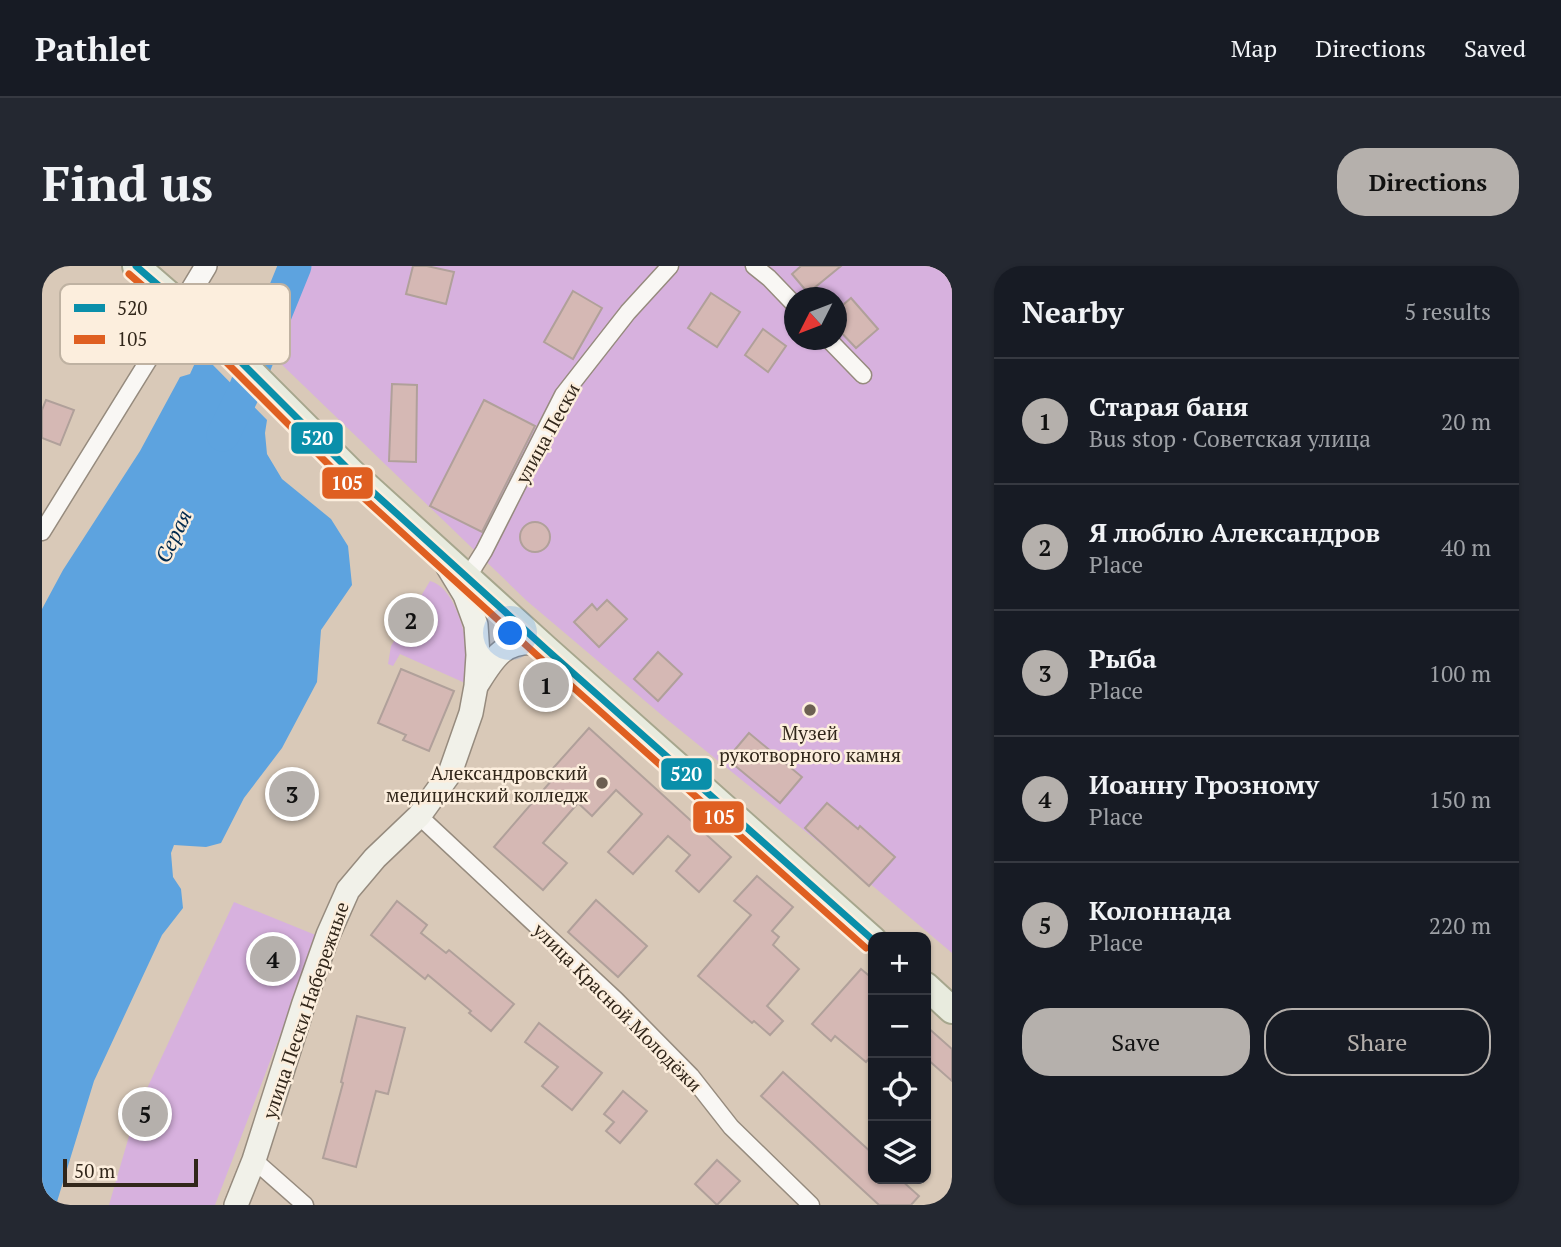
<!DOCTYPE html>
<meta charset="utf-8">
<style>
:root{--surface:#171b24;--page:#242831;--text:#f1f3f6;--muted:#9ea1a6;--line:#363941;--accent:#b5b0ac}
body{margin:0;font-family:"PT Serif",serif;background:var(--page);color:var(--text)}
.controls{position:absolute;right:21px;bottom:21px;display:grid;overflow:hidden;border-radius:14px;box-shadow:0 2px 5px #0004}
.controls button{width:63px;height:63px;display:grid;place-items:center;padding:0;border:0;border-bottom:2px solid var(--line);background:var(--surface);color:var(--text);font:35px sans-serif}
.compass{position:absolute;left:742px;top:21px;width:63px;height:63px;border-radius:50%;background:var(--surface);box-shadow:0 2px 5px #0004;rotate:228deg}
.scale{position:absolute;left:21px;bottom:18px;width:135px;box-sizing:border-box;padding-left:7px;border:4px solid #31261a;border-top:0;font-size:19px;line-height:24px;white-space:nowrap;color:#31261a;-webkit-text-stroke:5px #fceedd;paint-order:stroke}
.you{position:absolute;left:469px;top:368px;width:24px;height:24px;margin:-18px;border:5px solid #fff;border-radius:50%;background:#1a73e8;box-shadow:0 0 0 10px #1a73e833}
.badge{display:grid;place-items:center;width:46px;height:46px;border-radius:50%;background:var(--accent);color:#111;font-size:23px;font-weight:700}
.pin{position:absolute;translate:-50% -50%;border:4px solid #fff;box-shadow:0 2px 7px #0006}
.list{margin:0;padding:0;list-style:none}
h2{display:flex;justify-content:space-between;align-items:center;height:91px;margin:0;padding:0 28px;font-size:30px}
h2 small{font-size:23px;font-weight:400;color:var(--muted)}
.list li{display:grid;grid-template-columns:46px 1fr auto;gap:21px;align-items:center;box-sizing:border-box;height:126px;padding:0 28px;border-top:2px solid var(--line)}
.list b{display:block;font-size:26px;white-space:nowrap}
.list p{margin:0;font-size:23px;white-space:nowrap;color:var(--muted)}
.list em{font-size:23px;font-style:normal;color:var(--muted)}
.actions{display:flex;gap:14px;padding:21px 28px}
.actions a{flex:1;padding:16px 0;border:2px solid var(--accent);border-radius:28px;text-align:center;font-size:24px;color:var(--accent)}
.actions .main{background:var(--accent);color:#111}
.icon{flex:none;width:38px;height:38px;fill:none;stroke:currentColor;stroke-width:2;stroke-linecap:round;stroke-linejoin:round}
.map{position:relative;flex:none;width:910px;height:939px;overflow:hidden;border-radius:28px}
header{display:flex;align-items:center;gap:42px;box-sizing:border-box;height:98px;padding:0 35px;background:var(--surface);border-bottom:2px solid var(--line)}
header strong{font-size:33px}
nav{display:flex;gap:38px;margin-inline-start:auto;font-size:24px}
.intro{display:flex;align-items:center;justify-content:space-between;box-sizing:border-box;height:168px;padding:0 42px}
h1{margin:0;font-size:49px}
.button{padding:18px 32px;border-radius:28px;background:var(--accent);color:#111;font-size:24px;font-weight:700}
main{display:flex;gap:42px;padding:0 42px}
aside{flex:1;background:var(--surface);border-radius:28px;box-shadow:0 2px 5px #0004}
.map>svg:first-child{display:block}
</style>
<header>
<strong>Pathlet</strong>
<nav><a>Map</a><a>Directions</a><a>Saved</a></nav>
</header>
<div class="intro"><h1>Find us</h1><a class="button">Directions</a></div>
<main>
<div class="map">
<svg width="910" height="939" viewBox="0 0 910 939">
<rect width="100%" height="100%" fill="#d9c9b8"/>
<!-- green -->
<g fill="#d7b1de" fill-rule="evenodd">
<path d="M256,0H910V687L832,621L622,451L485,335L234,93L242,26ZM752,32H794V74H752Z"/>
<path d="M388,315C411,321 422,361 425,382C426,393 424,406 423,417L358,388L351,400L346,398L349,380Z"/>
<polygon points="192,636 276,670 173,939 67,939 94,846"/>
</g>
<!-- water -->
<polygon fill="#5da3df" points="167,95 225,154 223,167 225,188 240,213 289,253 306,280 310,319 279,364 275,416 240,482 202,532 179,577 164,581 132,579 129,587 131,611 139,623 141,642 120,669 52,815 14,939 0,939 0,343 21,304 98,185 138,111 148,108 153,97"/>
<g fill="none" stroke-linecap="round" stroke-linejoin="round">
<!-- river -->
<polyline stroke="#5da3df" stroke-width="33" points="181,169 201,128 253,0"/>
</g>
<!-- building -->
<g fill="#d5b8b4" stroke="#b0a09a" stroke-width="2">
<polygon points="371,0 385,0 412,6 404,38 364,28"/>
<polygon points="759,0 799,0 766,27 750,8"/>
<polygon points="531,25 560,42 531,93 502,76"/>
<polygon points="669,27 698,46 675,81 646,62"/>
<polygon points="809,32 836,63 814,82 794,61 794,45"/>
<polygon points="721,63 744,80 726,106 703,89"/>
<polygon points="350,118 375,119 374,196 347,195"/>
<polygon points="4,134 32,144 18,179 0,172 0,144"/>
<polygon points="442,134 493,160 440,266 388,240"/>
<circle cx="493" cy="271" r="15"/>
<polygon points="565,334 585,353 557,381 532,356 550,338 555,344"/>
<polygon points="616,386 640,408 616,435 592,413"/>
<polygon points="359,403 412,425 387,485 361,474 364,469 336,457"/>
<polygon points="547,462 689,591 657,626 634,605 648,589 626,570 591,608 566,586 600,548 574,524 550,550 536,537 501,577 525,597 501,624 452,581 510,514 505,509"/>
<polygon points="707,467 760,511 738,537 685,493"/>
<polygon points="785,537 816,563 818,560 853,591 827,620 763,562"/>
<polygon points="715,610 751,641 730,665 737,671 731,679 757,703 725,740 741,755 728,769 712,755 710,757 656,710 709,649 692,635"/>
<polygon points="554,634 605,680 576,711 526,666"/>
<polygon points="355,635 385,659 379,667 404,687 407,684 472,738 449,765 427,747 429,745 386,709 383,713 329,669"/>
<polygon points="819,703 831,713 831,788 824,796 793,770 789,775 770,758"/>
<polygon points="315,750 363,762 346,828 334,825 314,901 281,892 301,817 299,816"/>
<polygon points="497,757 560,807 530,844 500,820 516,801 483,776"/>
<polygon points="884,760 910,783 910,815 884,792"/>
<polygon points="741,806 831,888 831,913 858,913 877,930 869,939 837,939 719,830"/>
<polygon points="581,825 605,845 578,877 564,865 572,856 562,848"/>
<polygon points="675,894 698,915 675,939 653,918"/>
</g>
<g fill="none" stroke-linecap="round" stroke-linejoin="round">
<!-- minor casing -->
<g stroke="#968b7e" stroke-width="19">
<g id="minor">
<polyline points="712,0 727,12 752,38"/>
<polyline points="787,74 821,109"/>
<polyline points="0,266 140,40"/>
<polyline points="425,312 442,285 521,129 586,46 628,0"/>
<polyline points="377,550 574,734 649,810 689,861 769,939"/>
<polyline points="212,894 263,939"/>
</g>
</g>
<!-- tertiary casing -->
<g stroke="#968b7e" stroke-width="24">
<polyline id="tertiary" points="140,40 164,0"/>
</g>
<!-- secondary casing -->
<g stroke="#968b7e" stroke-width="26">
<g id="secondary">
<path d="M436,417C452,391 463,373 497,377"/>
<polyline points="194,939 212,894 262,737 286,669 306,624 333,592 377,550 408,507 429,447 434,420 436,389 434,359 423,329 406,301"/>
</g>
</g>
<!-- primary casing -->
<g stroke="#a6a68d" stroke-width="30">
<g id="primary">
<polyline points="94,0 162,59 310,207 504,383 831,674"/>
<polyline points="884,720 910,744"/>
</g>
</g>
<!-- minor -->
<use href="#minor" stroke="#f9f7f4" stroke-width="16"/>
<!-- tertiary -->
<use href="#tertiary" stroke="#f9f7f4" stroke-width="21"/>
<!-- secondary -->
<use href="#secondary" stroke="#f1f1e9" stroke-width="23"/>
<!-- primary -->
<use href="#primary" stroke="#e8ebde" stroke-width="26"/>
<!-- bus-1 casing -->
<g stroke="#fceedd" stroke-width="12">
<polyline id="bus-1" points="94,0 162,59 310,207 504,383 831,674"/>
</g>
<!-- bus-2 casing -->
<g stroke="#fceedd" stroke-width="12">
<polyline id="bus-2" points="87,8 155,67 303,215 497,391 824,682"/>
</g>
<!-- bus-1 -->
<use href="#bus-1" stroke="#0a8faa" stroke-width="7"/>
<!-- bus-2 -->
<use href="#bus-2" stroke="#df5f21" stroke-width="7"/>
</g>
<!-- markers -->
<g fill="#6c5f51" stroke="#fceedd" stroke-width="2.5">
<circle cx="768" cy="444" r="7"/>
<circle cx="560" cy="517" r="7"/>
</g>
<g text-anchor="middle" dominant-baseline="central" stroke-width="5" stroke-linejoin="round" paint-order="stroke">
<!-- street labels -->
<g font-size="19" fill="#31261a" stroke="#fceedd">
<text transform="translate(505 167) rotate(-61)">улица Пески</text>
<text transform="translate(576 741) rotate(45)">улица Красной Молодёжи</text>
<text transform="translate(263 744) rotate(-71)">улица Пески Набережные</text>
</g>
<!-- poi labels -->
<g font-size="19" fill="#31261a" stroke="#fceedd">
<text x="768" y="466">Музей<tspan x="768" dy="22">рукотворного камня</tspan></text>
<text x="546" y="506" text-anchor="end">Александровский<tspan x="546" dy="22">медицинский колледж</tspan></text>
</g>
<!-- water labels -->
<g font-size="21" font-style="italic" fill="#012a4e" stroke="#fceedd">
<text transform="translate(131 270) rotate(-64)">Серая</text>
</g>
</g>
<!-- legend -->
<rect x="18" y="18" width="230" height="80" rx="10" fill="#fceedd" stroke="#bfb2a2" stroke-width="2"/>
<rect x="32" y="38" width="31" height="8" fill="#0a8faa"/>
<rect x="32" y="69" width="31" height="9" fill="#df5f21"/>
<g font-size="19" fill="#31261a">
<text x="75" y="49">520</text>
<text x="75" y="80">105</text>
</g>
<g stroke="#fceedd" stroke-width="2.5">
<rect x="248" y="155" width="54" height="34" rx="7" fill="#0a8faa"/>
<rect x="279" y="200" width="53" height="34" rx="7" fill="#df5f21"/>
<rect x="618" y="491" width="53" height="34" rx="7" fill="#0a8faa"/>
<rect x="650" y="534" width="53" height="34" rx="7" fill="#df5f21"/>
</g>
<g font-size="19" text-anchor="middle" font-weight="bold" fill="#fff">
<text x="275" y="179">520</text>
<text x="305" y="224">105</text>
<text x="644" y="515">520</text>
<text x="677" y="558">105</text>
</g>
</svg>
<div class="controls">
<button>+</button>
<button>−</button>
<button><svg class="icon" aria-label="locate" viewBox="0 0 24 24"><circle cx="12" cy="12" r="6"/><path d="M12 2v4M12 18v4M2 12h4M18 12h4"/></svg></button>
<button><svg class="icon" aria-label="layers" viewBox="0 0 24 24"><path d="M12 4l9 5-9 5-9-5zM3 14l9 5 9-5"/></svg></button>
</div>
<svg class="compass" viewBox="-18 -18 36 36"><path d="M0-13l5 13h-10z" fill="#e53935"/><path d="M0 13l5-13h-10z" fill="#9ea1a6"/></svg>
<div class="scale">50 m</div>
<div class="you"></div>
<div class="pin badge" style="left:504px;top:419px">1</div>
<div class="pin badge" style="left:369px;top:354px">2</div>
<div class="pin badge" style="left:250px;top:528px">3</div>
<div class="pin badge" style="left:231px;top:693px">4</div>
<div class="pin badge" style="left:103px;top:848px">5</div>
</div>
<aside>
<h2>Nearby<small>5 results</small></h2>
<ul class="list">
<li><span class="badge">1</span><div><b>Старая баня</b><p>Bus stop · Советская улица</p></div><em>20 m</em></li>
<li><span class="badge">2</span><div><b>Я люблю Александров</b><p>Place</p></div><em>40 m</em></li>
<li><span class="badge">3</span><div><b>Рыба</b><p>Place</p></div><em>100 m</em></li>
<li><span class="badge">4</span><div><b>Иоанну Грозному</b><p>Place</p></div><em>150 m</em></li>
<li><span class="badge">5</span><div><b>Колоннада</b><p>Place</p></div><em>220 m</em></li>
</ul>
<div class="actions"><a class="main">Save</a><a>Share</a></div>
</aside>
</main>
